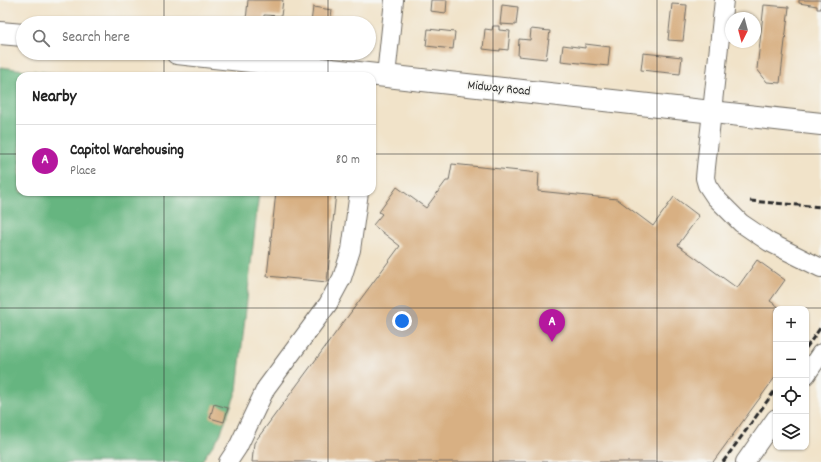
<!DOCTYPE html>
<meta charset="utf-8">
<style>
:root{--surface:#fff;--page:#f6f6f6;--text:#222;--muted:#767676;--line:#e0e0e0;--accent:#b5179e}
body{margin:0;font-family:Dekko,sans-serif;background:var(--page);color:var(--text)}
.controls{position:absolute;right:12px;bottom:12px;display:grid;overflow:hidden;border-radius:8px;box-shadow:0 1px 3px #0004}
.controls button{width:36px;height:36px;display:grid;place-items:center;padding:0;border:0;border-bottom:1px solid var(--line);background:var(--surface);color:var(--text);font:20px sans-serif}
.compass{position:absolute;left:725px;top:12px;width:36px;height:36px;border-radius:50%;background:var(--surface);box-shadow:0 1px 3px #0004;rotate:186deg}
.you{position:absolute;left:402px;top:321px;width:14px;height:14px;margin:-10px;border:3px solid #fff;border-radius:50%;background:#1a73e8;box-shadow:0 0 0 6px #1a73e833}
.badge{display:grid;place-items:center;width:26px;height:26px;border-radius:50%;background:var(--accent);color:#fff;font-size:13px;font-weight:700}
.pin{position:absolute;translate:-50% -33px;filter:drop-shadow(0 1px 2px #0008)}
.pin::after{content:'';position:absolute;top:21px;width:14px;height:12px;background:inherit;clip-path:polygon(0 0,100% 0,50% 100%)}
.list{margin:0;padding:0;list-style:none}
h2{display:flex;justify-content:space-between;align-items:center;height:52px;margin:0;padding:0 16px;font-size:17px}
h2 small{font-size:13px;font-weight:400;color:var(--muted)}
.list li{display:grid;grid-template-columns:26px 1fr auto;gap:12px;align-items:center;box-sizing:border-box;height:72px;padding:0 16px;border-top:1px solid var(--line)}
.list b{display:block;font-size:15px;white-space:nowrap}
.list p{margin:0;font-size:13px;white-space:nowrap;color:var(--muted)}
.list em{font-size:13px;font-style:normal;color:var(--muted)}
.icon{flex:none;width:22px;height:22px;fill:none;stroke:currentColor;stroke-width:2;stroke-linecap:round;stroke-linejoin:round}
.map{position:relative;flex:none;width:821px;height:462px;overflow:hidden}
.search{position:absolute;background:var(--surface);box-shadow:0 1px 3px #0004;left:16px;top:16px;width:360px;height:44px;display:flex;align-items:center;gap:10px;box-sizing:border-box;padding:0 14px;border-radius:22px;color:var(--muted);font-size:15px}
.panel{position:absolute;background:var(--surface);box-shadow:0 1px 3px #0004;left:16px;top:72px;width:360px;height:124px;border-radius:12px}
.map>svg:first-child{display:block}
</style>
<div class="map">
<svg width="821" height="462" viewBox="0 0 821 462">
<rect width="100%" height="100%" fill="#f6f6f2"/>
<filter id="ink" filterUnits="userSpaceOnUse"><feTurbulence type="fractalNoise" baseFrequency=".025" numOctaves="2"/><feDisplacementMap in="SourceGraphic" scale="8" xChannelSelector="R" yChannelSelector="G"/><feConvolveMatrix kernelMatrix="1 2 1 2 8 2 1 2 1" color-interpolation-filters="sRGB"/></filter>
<filter id="wash" filterUnits="userSpaceOnUse"><feTurbulence type="fractalNoise" baseFrequency=".012" numOctaves="4" result="noise"/><feDisplacementMap in="SourceGraphic" scale="16" xChannelSelector="R" yChannelSelector="G"/><feGaussianBlur stdDeviation="0.9" result="paint"/><feColorMatrix in="noise" values="0 0 0 0 0 0 0 0 0 0 0 0 0 0 0 0 0 1.4 0 .05"/><feComposite in="paint" operator="in"/></filter>
<g filter="url(#wash)">
<rect width="100%" height="100%" fill="#f1e3c9"/>
<!-- forest -->
<polygon fill="#66b580" stroke="#487056" points="0,67 75,76 20,76 20,192 259,192 237,390 220,435 201,462 0,462"/>
<g id="blocks">
<!-- building -->
<g fill="#d8b083">
<polygon points="248,0 283,0 281,16 264,15 263,23 246,21"/>
<polygon points="431,0 447,0 446,13 430,11"/>
<polygon points="799,0 821,0 821,9 817,9 817,6 799,3"/>
<polygon points="672,4 687,5 683,41 668,40"/>
<polygon points="502,5 518,7 516,25 500,24"/>
<polygon points="764,5 789,7 780,83 767,82 757,69"/>
<polygon points="313,7 332,10 330,23 311,23"/>
<polygon points="493,26 499,26 499,30 510,31 508,50 500,49 500,51 483,49 485,29 492,30"/>
<polygon points="428,29 455,32 453,49 426,46"/>
<polygon points="531,29 550,31 546,59 518,56 519,39 530,40"/>
<polygon points="585,44 610,47 608,66 561,61 563,45 585,48"/>
<polygon points="643,53 682,57 680,74 641,70"/>
<polygon points="452,164 539,173 538,191 617,199 653,226 674,197 699,216 678,245 737,288 757,260 785,280 770,301 782,309 776,309 776,376 713,462 252,462 254,443 400,246 373,225 382,214 379,212 397,187 426,208 446,181 449,181"/>
<polygon points="276,192 336,192 327,282 267,276"/>
<polygon points="214,404 228,408 224,422 210,418"/>
</g>
</g>
</g>
<g filter="url(#ink)">
<use href="#blocks" fill-opacity="0" stroke="#706b62" stroke-width="1"/>
<g fill="none" stroke-linecap="round" stroke-linejoin="round">
<!-- minor casing -->
<g stroke="#706b62" stroke-width="20">
<g id="minor">
<polyline points="724,0 706,167 705,178 707,185 715,197 741,223 769,242 821,268"/>
<polyline points="386,76 394,0"/>
<polyline points="806,375 821,353"/>
<polyline points="228,462 238,447 266,388 328,304 342,278 351,250 359,192"/>
<polyline points="745,462 776,418"/>
</g>
</g>
<!-- major casing -->
<g stroke="#706b62" stroke-width="24">
<g id="major">
<polyline points="0,33 23,35"/>
<polyline points="177,53 821,124"/>
</g>
</g>
<!-- minor -->
<use href="#minor" stroke="#fff" stroke-width="18"/>
<!-- major -->
<use href="#major" stroke="#fff" stroke-width="22"/>
<!-- rail -->
<g stroke="#2b2b2b" stroke-width="3" stroke-dasharray="6 3" stroke-linecap="butt">
<polyline points="750,201 821,207"/>
<polyline points="806,348 821,327"/>
<polyline points="723,462 776,389"/>
</g>
</g>
</g>
<!-- grid -->
<path fill="none" stroke="#2b2b2b" stroke-width="1" stroke-opacity="0.55" d="M164,0V23M328,0V23M493,0V462M657,0V462M164,53V76M328,53V76M0,154H20M372,154H821M164,192V462M328,192V462M0,308H821"/>
<g text-anchor="middle" dominant-baseline="central" stroke-width="3.5" stroke-linejoin="round" paint-order="stroke">
<!-- street labels -->
<g font-size="13" fill="#2b2b2b" stroke="#f6f6f2">
<text transform="translate(499 89) rotate(6)">Midway Road</text>
</g>
</g>
</svg>
<div class="controls">
<button>+</button>
<button>−</button>
<button><svg class="icon" aria-label="locate" viewBox="0 0 24 24"><circle cx="12" cy="12" r="6"/><path d="M12 2v4M12 18v4M2 12h4M18 12h4"/></svg></button>
<button><svg class="icon" aria-label="layers" viewBox="0 0 24 24"><path d="M12 4l9 5-9 5-9-5zM3 14l9 5 9-5"/></svg></button>
</div>
<svg class="compass" viewBox="-18 -18 36 36"><path d="M0-13l5 13h-10z" fill="#e53935"/><path d="M0 13l5-13h-10z" fill="#767676"/></svg>
<div class="you"></div>
<div class="pin badge" style="left:552px;top:342px">A</div>
<div class="search"><svg class="icon" aria-label="search" viewBox="0 0 24 24"><circle cx="10" cy="10" r="6"/><path d="M15 15l6 6"/></svg>Search here</div>
<section class="panel">
<h2>Nearby<small></small></h2>
<ul class="list">
<li><span class="badge">A</span><div><b>Capitol Warehousing</b><p>Place</p></div><em>80 m</em></li>
</ul>
</section>
</div>
